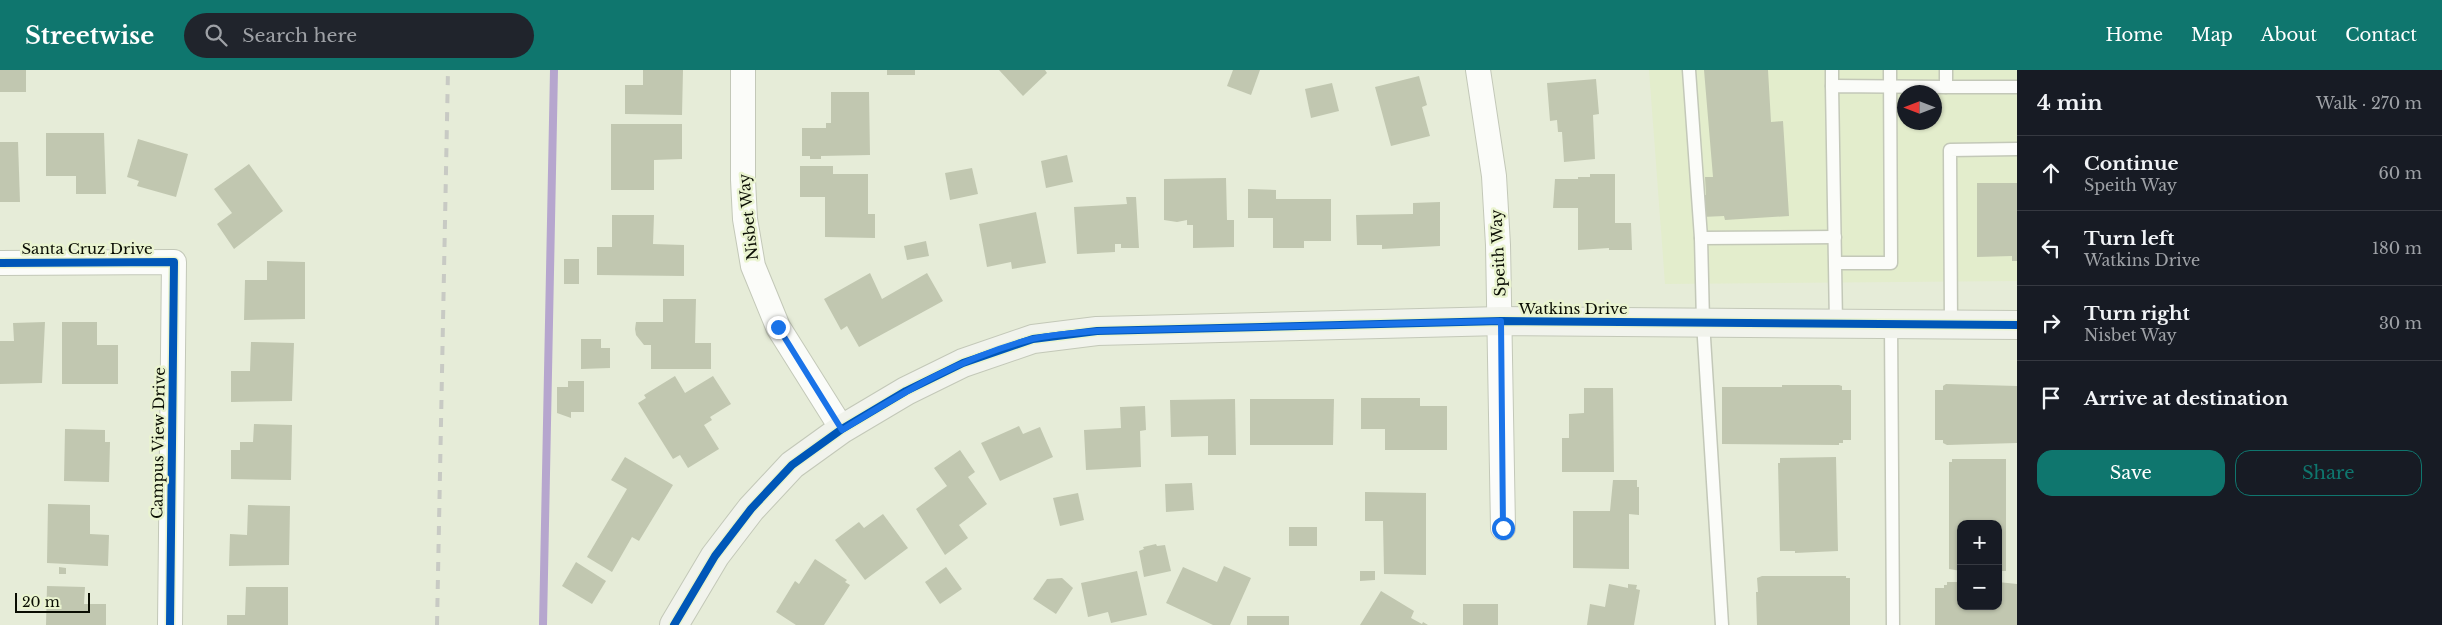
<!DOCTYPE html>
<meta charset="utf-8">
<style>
:root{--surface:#171b24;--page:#20242c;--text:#f1f3f6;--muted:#9ea1a6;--line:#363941;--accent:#0f766e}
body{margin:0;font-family:"Libre Baskerville",serif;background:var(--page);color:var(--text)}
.controls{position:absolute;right:15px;bottom:15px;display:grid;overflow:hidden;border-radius:10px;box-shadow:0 1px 4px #0004}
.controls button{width:45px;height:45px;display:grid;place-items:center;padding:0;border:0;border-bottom:1px solid var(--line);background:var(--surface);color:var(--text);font:25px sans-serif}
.compass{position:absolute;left:1897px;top:15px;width:45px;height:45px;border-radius:50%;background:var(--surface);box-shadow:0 1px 4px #0004;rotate:270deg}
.scale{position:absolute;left:15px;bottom:12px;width:75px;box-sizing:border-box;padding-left:5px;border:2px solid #0a0d03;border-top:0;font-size:14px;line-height:18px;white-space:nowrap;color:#0a0d03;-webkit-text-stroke:4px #eaf4d0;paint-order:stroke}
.stop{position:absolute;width:15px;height:15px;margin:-11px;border:4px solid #1a73e8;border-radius:50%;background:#fff}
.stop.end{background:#1a73e8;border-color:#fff;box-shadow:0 1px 5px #0008}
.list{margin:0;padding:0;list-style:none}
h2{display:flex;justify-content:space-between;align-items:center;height:65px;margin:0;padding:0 20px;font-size:21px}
h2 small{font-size:16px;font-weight:400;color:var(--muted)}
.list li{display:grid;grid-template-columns:32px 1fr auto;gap:15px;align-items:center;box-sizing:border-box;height:75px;padding:0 20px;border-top:1px solid var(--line)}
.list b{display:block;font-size:19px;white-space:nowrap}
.list p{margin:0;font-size:16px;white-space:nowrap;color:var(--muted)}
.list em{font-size:16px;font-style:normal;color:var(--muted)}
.actions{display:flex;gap:10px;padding:15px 20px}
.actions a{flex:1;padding:11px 0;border:1px solid var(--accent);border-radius:15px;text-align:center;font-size:18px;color:var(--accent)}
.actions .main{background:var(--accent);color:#fff}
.icon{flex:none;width:28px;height:28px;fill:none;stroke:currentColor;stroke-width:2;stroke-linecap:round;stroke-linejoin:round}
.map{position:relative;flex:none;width:2017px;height:555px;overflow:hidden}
header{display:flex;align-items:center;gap:30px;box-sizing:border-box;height:70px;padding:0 25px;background:var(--accent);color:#fff}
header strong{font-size:24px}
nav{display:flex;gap:28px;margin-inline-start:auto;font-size:18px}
.search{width:350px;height:45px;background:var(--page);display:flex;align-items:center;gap:12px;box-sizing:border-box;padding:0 18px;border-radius:28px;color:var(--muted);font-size:19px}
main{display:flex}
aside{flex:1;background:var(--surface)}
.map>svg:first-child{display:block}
</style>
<header>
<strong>Streetwise</strong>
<div class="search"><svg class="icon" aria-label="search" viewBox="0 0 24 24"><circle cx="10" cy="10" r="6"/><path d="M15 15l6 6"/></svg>Search here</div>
<nav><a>Home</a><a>Map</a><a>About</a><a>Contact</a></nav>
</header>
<main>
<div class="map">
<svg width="2017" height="555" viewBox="0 0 2017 555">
<rect width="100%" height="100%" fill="#e6ecd8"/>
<!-- built -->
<path fill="#e3edcc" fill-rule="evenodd" d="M1649,0H2017V211L1665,214ZM1904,22H1934V52H1904Z"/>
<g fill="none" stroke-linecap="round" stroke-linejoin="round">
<!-- stream -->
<polyline stroke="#b6a6ce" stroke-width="8" points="543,555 554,0"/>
</g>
<!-- building -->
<g fill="#c1c7b0">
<rect x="0" y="0" width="26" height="22"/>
<polygon points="643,0 683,0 682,45 625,44 625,15 643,15"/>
<rect x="887" y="0" width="28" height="5"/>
<polygon points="999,0 1045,0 1047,3 1023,26"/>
<polygon points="1233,0 1260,0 1251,25 1227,16"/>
<polygon points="1704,0 1768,0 1771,52 1783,51 1789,146 1725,150 1724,146 1702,147 1701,125 1706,125 1705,107 1713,107"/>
<polygon points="1419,6 1427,35 1422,37 1430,66 1391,76 1375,17"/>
<polygon points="1596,9 1599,44 1593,45 1595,89 1564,92 1562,62 1558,62 1557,50 1550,51 1547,13"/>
<polygon points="1332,13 1339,41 1311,48 1305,19"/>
<polygon points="831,22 869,22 870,85 821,86 821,89 810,89 810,86 802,86 802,58 826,58 826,53 831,53"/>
<polygon points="611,54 682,54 682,89 654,90 654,120 611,120"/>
<polygon points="46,63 104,63 106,124 76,124 76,106 46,106"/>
<polygon points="138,69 188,84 176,127 137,116 139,111 127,107"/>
<polygon points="0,72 18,72 20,132 0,132"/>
<polygon points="1067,85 1073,112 1046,118 1041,91"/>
<polygon points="249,94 283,141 234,179 217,154 232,143 214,119"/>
<polygon points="800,96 833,96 833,104 868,104 868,144 875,144 875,168 825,167 825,127 800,127"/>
<polygon points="972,98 978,124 950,130 945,103"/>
<polygon points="1590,104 1615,104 1615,153 1631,153 1632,180 1609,180 1609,178 1578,180 1578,138 1553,138 1555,109 1578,109 1578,107 1590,107"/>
<polygon points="1226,108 1227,150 1234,150 1234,177 1193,178 1193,155 1187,155 1187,150 1177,152 1164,150 1164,109"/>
<polygon points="1977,113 2017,113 2017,191 2012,191 2012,186 1977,187"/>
<polygon points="1248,119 1276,120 1276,129 1331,129 1331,171 1304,171 1304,178 1273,178 1273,148 1248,148"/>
<polygon points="1126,127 1136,127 1139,178 1121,178 1121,174 1115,174 1115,182 1077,184 1074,137 1127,134"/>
<polygon points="1440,132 1440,176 1382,179 1382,175 1357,175 1356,145 1413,144 1413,133"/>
<polygon points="1036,142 1046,193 1012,199 1011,192 987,197 979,154"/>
<polygon points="612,145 654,145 653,174 684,175 684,206 597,205 597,177 612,177"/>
<polygon points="926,171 929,186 907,190 904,176"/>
<rect x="564" y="189" width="15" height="25"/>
<polygon points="267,191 305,192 305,249 244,250 245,210 267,210"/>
<polygon points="870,203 882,229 927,203 943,231 859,277 847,256 841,260 824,229"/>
<polygon points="663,229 696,229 695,273 711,273 711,299 651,299 651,275 644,275 636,265 635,259 636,252 663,252"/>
<polygon points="45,252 42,313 0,314 0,271 14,271 13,253"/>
<polygon points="62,252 97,252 97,275 118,275 118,314 62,314"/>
<polygon points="581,269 601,269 601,278 610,278 610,298 581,299"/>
<polygon points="251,272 294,273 292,331 231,332 231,301 250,301"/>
<polygon points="675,306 685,323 713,306 731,334 710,347 712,350 704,355 719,379 688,398 680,385 673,389 638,333 646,328 644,325"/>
<polygon points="568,311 584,311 584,342 571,342 571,348 557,343 557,317 568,317"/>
<polygon points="1946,314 2017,316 2017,373 1947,375 1943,373 1943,370 1935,370 1935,320 1943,320 1943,316"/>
<polygon points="1782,315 1839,315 1842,316 1842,320 1851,320 1851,370 1843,370 1843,373 1839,373 1839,375 1722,374 1722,317 1782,317"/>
<polygon points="1584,318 1613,318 1614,402 1562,402 1562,368 1569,368 1569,344 1584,343"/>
<polygon points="1361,328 1420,328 1420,336 1447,336 1447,380 1385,380 1385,359 1361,359"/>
<polygon points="1235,329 1236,385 1208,385 1208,366 1171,367 1170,330"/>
<polygon points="1250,329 1334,329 1333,375 1250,375"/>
<polygon points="1145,336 1146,360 1140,361 1141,397 1086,400 1084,360 1121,358 1120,337"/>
<polygon points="254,354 292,355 291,410 231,409 231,380 240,380 240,372 253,372"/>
<polygon points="1019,356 1023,364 1040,357 1053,387 1000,411 981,373"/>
<polygon points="65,359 105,360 105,372 110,372 109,412 64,411"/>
<polygon points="960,380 975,402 968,407 987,434 959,455 968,468 945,485 916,439 947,416 934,398"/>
<polygon points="625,387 673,415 639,471 632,467 612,502 587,487 627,419 611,410"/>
<polygon points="1836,387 1838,481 1795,483 1795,481 1780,481 1778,393 1780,393 1780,388"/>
<polygon points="1952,389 2006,389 2006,501 1998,501 1998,454 1961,454 1961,501 1949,499 1949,392 1952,392"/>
<polygon points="1613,410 1637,410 1637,417 1639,417 1639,445 1629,444 1629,499 1573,498 1573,441 1610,441"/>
<polygon points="1192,413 1194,440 1166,442 1165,414"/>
<polygon points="1365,422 1426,423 1426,505 1384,504 1383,451 1365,451"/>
<polygon points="1078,423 1084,450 1060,456 1053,428"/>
<polygon points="48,434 90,435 90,464 109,465 108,496 47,493"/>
<polygon points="248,435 290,436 289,495 229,496 230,464 247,465"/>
<polygon points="883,444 908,478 865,510 835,470 859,452 864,458"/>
<rect x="1289" y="457" width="28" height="19"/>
<polygon points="1156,474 1157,476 1165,475 1171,501 1144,507 1139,481 1144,479 1143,477"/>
<polygon points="815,489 847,510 845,512 850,515 824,555 796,555 776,542 795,511 799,514"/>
<polygon points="576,492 606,511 592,534 562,516"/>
<polygon points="1224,496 1251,508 1230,555 1213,555 1166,533 1183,497 1217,512"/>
<polygon points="59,497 66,498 66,504 59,504"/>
<polygon points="946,497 962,519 940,534 925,512"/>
<polygon points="1137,501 1147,545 1111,553 1108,542 1088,547 1081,513"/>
<polygon points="1360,501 1375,501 1375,510 1360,511"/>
<polygon points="1762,506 1846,506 1846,508 1850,508 1850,555 1757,555 1756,522 1758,522 1757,508"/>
<polygon points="1062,508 1073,518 1056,544 1033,529 1047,509"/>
<polygon points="1947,512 1961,512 1961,536 1998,536 1998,512 2017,514 2017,555 1935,555 1935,518 1944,518 1944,515 1947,515"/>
<polygon points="1609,514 1628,518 1628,514 1637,515 1636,519 1640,520 1634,555 1587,555 1590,534 1605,537"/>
<polygon points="47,516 85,517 84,534 106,534 106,555 46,555"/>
<polygon points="246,517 288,517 288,555 227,555 227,545 245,545"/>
<polygon points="1381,521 1414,541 1411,548 1422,554 1423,552 1428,555 1360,555"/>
<rect x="1463" y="534" width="35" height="21"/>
<rect x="1247" y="546" width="42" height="9"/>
</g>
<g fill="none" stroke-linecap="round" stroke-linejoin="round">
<!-- service casing -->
<g stroke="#c3c8b8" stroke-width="15">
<g id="service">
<polyline points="1689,0 1701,168"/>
<polyline points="1832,0 1832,16"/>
<polyline points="1946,0 1946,17 2017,17"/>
<polyline points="1836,193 1891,193 1890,0"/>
<polyline points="1836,254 1832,16 1946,17"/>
<polyline points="1891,254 1893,555"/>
<polyline points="1951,255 1950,80 2017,79"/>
<polyline points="1722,555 1703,252 1701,168 1835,167"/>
</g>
</g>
<!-- minor casing -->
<g stroke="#c3c8b8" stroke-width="26">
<g id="minor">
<polyline points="743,0 743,110 745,149 753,196 778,257 842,359"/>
<polyline points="1478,0 1494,106 1498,175 1503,458"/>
<polyline points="0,193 174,192 170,555"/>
</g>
</g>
<!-- secondary casing -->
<g stroke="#c3c8b8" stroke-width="30">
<polyline id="secondary" points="674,555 715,486 751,439 792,395 842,359 906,321 963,293 1033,269 1097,261 1501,251 2017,255"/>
</g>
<!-- service -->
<use href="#service" stroke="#fbfcf9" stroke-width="12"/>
<!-- minor -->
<use href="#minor" stroke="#fbfcf9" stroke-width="24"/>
<!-- secondary -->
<use href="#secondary" stroke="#f1f3ec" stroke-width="28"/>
<!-- rail -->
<polyline stroke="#c8cac4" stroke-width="4" stroke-dasharray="9 9" stroke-linecap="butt" points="437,555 448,0"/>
<!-- cycleway casing -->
<g stroke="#eaf4d0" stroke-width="11">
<g id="cycleway">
<polyline points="0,193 174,192 170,555"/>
<polyline points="674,555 715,486 751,439 792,395 842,359 906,321 963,293 1033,269 1097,261 1501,251 2017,255"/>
</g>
</g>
<!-- cycleway -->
<use href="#cycleway" stroke="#0057b8" stroke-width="8"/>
</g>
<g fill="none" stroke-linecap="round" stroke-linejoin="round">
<!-- route -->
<path stroke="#1a73e8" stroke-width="6" d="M778,257L842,360C902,323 963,286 1032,269C1053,264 1076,263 1097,261L1501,251L1503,458"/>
</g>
<g text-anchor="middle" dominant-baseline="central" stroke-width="5" stroke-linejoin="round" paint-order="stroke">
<!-- street labels -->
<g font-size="15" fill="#0a0d03" stroke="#eaf4d0">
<text transform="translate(748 147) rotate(-96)">Nisbet Way</text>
<text x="87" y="178">Santa Cruz Drive</text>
<text transform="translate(1498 183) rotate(-93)">Speith Way</text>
<text x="1573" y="238">Watkins Drive</text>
<text transform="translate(158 373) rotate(-89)">Campus View Drive</text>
</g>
</g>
</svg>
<div class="controls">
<button>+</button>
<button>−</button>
</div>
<svg class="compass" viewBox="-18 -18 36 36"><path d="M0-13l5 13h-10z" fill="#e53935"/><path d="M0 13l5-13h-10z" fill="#9ea1a6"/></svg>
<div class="scale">20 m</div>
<div class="stop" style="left:1503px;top:458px"></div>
<div class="stop end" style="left:778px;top:257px"></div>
</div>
<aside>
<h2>4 min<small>Walk · 270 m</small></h2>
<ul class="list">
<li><svg class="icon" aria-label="ahead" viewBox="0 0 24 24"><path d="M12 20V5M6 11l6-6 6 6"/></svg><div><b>Continue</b><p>Speith Way</p></div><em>60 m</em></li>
<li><svg class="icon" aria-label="left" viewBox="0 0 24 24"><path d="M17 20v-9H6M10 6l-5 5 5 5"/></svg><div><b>Turn left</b><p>Watkins Drive</p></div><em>180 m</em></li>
<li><svg class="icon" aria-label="right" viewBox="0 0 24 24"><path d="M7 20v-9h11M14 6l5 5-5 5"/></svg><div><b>Turn right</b><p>Nisbet Way</p></div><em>30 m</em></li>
<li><svg class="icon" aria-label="arrive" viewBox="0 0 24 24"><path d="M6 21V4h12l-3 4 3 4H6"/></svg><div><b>Arrive at destination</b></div></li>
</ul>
<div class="actions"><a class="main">Save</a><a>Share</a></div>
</aside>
</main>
